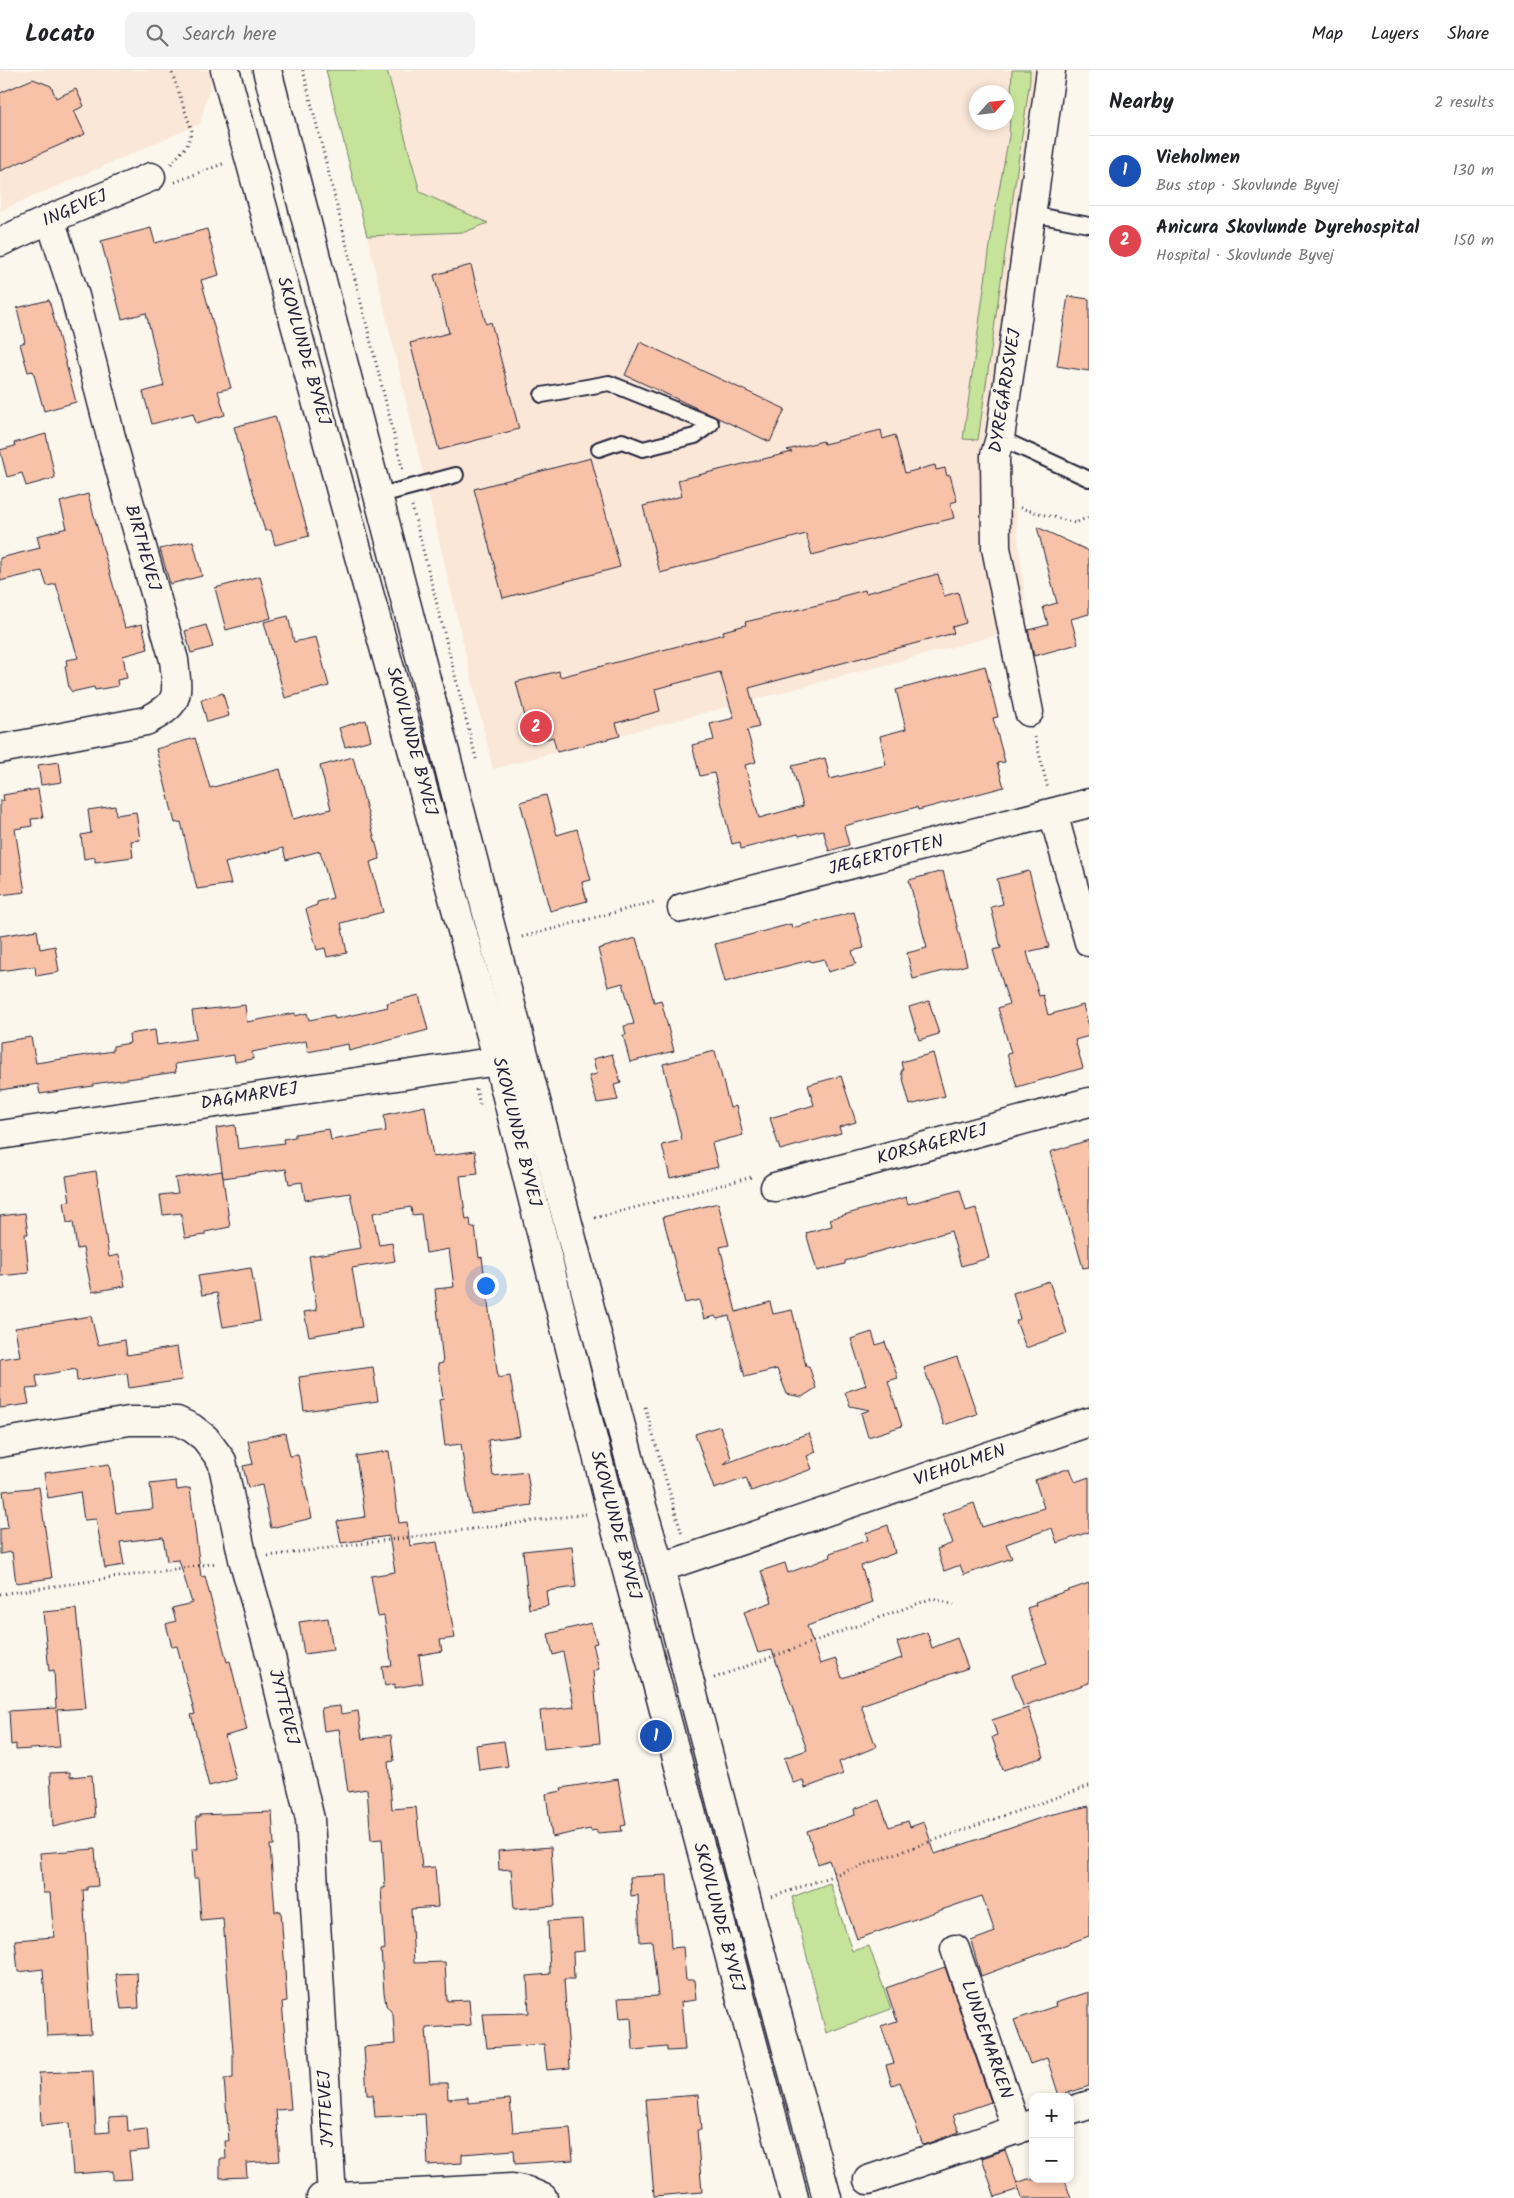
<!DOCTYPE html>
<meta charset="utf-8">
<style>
:root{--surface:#fff;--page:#f2f2f2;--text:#202124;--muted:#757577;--line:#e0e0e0;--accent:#db2777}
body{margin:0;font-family:Kalam,sans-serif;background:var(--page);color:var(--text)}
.controls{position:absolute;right:15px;bottom:15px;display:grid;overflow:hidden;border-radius:10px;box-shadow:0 2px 8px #0003}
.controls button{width:45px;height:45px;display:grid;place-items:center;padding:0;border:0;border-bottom:1px solid var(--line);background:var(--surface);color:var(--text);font:25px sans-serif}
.compass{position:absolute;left:969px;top:15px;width:45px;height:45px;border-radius:50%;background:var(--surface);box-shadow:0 2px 8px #0003;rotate:63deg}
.you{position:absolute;left:485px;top:1215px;width:18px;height:18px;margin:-12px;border:4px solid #fff;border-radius:50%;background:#1a73e8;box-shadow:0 0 0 8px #1a73e833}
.badge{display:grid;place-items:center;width:32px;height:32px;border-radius:50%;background:var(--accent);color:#fff;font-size:16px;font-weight:700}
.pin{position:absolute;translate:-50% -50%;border:2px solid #fff;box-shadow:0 1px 5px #0006}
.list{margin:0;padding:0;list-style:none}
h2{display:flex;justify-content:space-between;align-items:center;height:65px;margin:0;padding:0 20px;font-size:21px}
h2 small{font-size:16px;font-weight:400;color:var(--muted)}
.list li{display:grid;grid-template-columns:32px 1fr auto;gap:15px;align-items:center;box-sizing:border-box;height:70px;padding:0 20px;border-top:1px solid var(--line)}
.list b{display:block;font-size:19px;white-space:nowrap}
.list p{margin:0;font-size:16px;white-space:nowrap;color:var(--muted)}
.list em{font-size:16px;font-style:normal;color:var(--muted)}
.icon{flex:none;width:28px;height:28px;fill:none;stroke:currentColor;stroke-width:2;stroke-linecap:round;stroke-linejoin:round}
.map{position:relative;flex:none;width:1089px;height:2128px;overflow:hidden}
header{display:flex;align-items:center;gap:30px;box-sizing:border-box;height:70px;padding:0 25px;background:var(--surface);border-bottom:1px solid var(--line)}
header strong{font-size:24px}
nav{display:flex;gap:28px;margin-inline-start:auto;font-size:18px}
.search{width:350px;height:45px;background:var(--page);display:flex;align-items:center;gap:12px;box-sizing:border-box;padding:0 18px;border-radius:10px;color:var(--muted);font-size:19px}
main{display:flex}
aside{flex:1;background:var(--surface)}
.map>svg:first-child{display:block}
</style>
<header>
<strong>Locato</strong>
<div class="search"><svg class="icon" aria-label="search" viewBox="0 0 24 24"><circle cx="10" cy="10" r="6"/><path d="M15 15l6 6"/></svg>Search here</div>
<nav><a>Map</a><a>Layers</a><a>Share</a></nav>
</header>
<main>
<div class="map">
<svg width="1089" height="2128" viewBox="0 0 1089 2128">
<rect width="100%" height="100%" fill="#fbf7ec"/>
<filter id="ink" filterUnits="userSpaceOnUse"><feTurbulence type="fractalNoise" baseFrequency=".02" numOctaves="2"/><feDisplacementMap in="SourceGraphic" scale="10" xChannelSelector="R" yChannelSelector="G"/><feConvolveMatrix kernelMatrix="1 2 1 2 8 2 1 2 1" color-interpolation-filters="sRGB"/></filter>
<g filter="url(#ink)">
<!-- built -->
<g fill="#fae7d8" fill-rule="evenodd">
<polygon points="0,0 214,0 200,54 0,141"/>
<path d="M328,0H1061L1010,392L1028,557L493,699ZM976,22H1006V52H976Z"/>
</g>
<!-- green -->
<g fill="#c6e39a" stroke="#74826a">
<polygon points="326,0 387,0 420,122 488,153 465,162 367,166"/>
<polygon points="1012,0 1030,0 1030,10 978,370 963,369 994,147 1009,66"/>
<polygon points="830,1813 852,1881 869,1876 891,1939 826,1963 792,1827"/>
</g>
<!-- building -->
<g fill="#f7c2a8" stroke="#22223b">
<polygon points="33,9 51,16 56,28 76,19 84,36 74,41 85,64 0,101 0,23"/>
<polygon points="151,158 155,173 207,159 219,205 201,210 231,318 218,321 225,345 196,353 193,343 152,354 143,322 164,316 146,243 122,249 101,171"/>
<polygon points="471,195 486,254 491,252 519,359 439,380 410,273 449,263 434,205"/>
<polygon points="1068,226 1089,229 1089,301 1057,296"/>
<polygon points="49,230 76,332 44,341 33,301 28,302 20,274 25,272 17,238"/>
<polygon points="640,272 785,339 770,372 625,305"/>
<polygon points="275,346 309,466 275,475 271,460 265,461 234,357"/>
<polygon points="881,360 883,369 895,365 905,403 935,395 936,400 945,398 947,406 950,405 957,431 950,433 954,448 812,485 806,464 660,503 643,436 682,426 678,410 792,382 787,380 823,371 824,374"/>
<polygon points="46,364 55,408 26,416 22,403 7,407 0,380 15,376 14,373"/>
<polygon points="591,388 620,497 503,528 474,419"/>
<polygon points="88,424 125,558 142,554 148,579 123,586 127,608 117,610 118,616 95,620 94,617 72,622 69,618 65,596 67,595 66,590 78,588 56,514 47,516 42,501 0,511 0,488 40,478 37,466 67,458 60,432"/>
<polygon points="1037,457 1089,481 1089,544 1071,549 1078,574 1034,586 1028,560 1048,555 1043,537 1057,533"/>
<polygon points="193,471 202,506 170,514 160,479"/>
<polygon points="938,504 944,526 958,522 966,553 952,557 954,563 749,618 759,657 747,660 756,692 745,695 759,748 803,736 792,696 825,688 830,709 886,695 880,666 906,659 896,620 985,596 998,647 993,648 1005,692 997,693 1004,717 918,740 917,737 844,756 849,775 829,781 823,760 799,766 798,764 741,779 740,772 732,774 714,703 700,706 692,675 714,670 710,654 734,648 720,602 655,619 660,641 616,653 620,666 557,682 553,667 532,673 516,612 559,601 560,607 724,564 723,561 746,555 745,552 839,530 839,527 865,520 866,523"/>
<polygon points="260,506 271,548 226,560 215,518"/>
<polygon points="288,546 294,572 316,567 329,616 285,628 264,552"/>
<polygon points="206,555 213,577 191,583 185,561"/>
<polygon points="223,623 229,646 207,652 201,630"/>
<polygon points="366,650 371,670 345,677 339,658"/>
<polygon points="195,668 210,718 280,699 293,749 331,739 320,696 353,687 380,789 370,792 383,842 341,853 347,883 327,887 325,878 317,880 306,839 317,835 317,832 333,828 320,781 286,790 283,778 225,793 231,814 197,819 181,752 175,753 156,679"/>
<polygon points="59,692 62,712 41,715 38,695"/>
<polygon points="38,719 43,748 31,749 32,756 15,759 25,822 0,825 0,731 4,731 3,725"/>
<polygon points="546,725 557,765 577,759 591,810 582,812 587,831 550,841 520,732"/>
<polygon points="115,736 116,745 136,742 140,770 131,771 133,787 95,792 95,787 84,789 81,765 91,763 88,740"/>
<polygon points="943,801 967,895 913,909 907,883 927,878 909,810"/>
<polygon points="1029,801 1049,877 1027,882 1039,926 1043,925 1048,945 1083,935 1089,957 1089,966 1075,970 1083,998 1017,1017 1007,984 1011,983 998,938 1009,934 993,880 1001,878 991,837 1003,834 997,809"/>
<polygon points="854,842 864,878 852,881 856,894 828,902 824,889 811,892 810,890 725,912 715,874 791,854 792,858"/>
<polygon points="37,860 40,879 55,876 59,902 36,906 35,896 0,901 0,866"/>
<polygon points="636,868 654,932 661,930 674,981 630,992 623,965 626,965 624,956 634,954 623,913 608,917 598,879"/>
<polygon points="419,925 428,960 349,981 348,974 308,982 306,971 252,982 253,989 235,992 234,985 175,994 176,1002 93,1014 93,1016 40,1024 38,1014 0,1020 0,972 31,967 36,993 113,981 113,976 130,973 129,964 155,960 157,975 196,969 192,941 245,935 247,952 295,943 295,946 307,943 309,950 334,945 335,949 388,937 387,933"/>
<polygon points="929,931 939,964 919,970 909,937"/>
<polygon points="715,981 730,1038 736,1036 743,1065 712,1073 718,1097 670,1108 662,1075 682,1070 663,994"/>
<polygon points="933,983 945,1026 910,1035 901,1001 903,1001 901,992"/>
<polygon points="612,984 621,1013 614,1015 618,1030 597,1033 589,1006 597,1004 593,989"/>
<polygon points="841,1006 856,1052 839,1057 841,1063 780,1080 770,1048 814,1035 808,1015"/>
<polygon points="425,1036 433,1087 475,1081 478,1104 460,1106 466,1150 470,1149 471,1157 475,1157 479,1188 482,1187 498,1308 510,1306 520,1366 488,1370 493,1406 527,1402 532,1435 471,1444 461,1374 445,1376 439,1330 443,1329 438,1294 443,1293 435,1219 454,1217 449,1179 426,1183 421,1144 412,1145 411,1137 373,1143 379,1175 392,1173 395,1191 352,1198 362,1257 309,1266 304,1242 317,1240 309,1186 361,1178 350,1123 305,1130 302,1112 289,1114 286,1099 223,1108 216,1058 235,1055 238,1079 284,1073 283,1069 295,1067 295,1064 329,1059 331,1070 386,1061 384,1045"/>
<polygon points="1089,1070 1089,1197 1083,1198 1050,1082"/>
<polygon points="96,1101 109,1187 119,1185 125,1216 92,1222 83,1178 77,1179 73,1152 67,1153 64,1132 70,1131 66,1106"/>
<polygon points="222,1101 230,1157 205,1162 205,1165 185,1168 181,1143 163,1145 160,1125 178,1123 175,1108"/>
<polygon points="960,1120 966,1141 976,1138 989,1188 961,1196 951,1161 845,1191 845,1194 817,1201 806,1163 832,1156 830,1149 906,1127 908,1134"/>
<polygon points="718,1133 729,1175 720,1177 736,1242 770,1232 773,1244 792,1240 806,1296 809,1296 816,1318 802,1327 787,1324 777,1299 745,1307 729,1246 717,1249 715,1246 704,1249 699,1230 685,1233 663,1147"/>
<polygon points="25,1143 28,1164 25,1164 29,1203 0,1206 0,1146"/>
<polygon points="251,1198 260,1251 223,1257 217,1223 202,1225 198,1206"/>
<polygon points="1049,1211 1067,1263 1026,1278 1016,1251 1020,1249 1013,1223"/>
<polygon points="91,1246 98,1275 125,1270 127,1285 177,1277 182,1310 129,1318 127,1303 77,1311 76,1299 36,1306 38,1318 26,1319 29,1334 0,1338 0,1289 20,1286 15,1258"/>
<polygon points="872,1262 876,1275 885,1272 898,1308 888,1311 902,1356 868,1367 861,1343 870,1340 850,1336 845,1322 866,1315 851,1269"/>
<polygon points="957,1287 977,1344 944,1355 924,1298"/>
<polygon points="373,1297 378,1331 304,1341 299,1307"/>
<polygon points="720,1356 731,1388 724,1394 809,1363 816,1382 807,1386 812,1399 751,1421 746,1408 714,1419 695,1364"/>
<polygon points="285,1363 290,1386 298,1385 312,1448 271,1458 262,1415 248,1418 243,1396 253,1394 248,1371"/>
<polygon points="389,1381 399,1453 407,1452 410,1476 437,1472 455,1568 440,1570 442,1581 419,1585 423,1613 395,1618 395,1614 385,1616 382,1597 392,1596 384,1546 378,1547 371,1506 395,1502 389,1466 341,1473 337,1451 365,1447 356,1386"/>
<polygon points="109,1394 116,1443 153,1439 150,1414 176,1411 177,1420 190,1418 201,1507 205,1506 206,1510 227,1592 230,1591 247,1660 225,1666 236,1709 209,1716 192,1648 191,1645 195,1644 177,1576 172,1577 166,1554 176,1551 172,1538 192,1533 179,1490 167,1491 163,1467 120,1472 124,1495 105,1498 96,1449 84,1450 80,1422 48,1428 44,1403"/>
<polygon points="1070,1398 1075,1412 1089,1407 1089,1462 1057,1473 1052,1458 1006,1474 1012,1488 964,1505 960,1495 944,1501 937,1479 953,1473 942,1444 974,1433 982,1457 1044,1438 1035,1410"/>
<polygon points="39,1417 52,1508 16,1513 12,1482 0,1484 0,1459 8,1458 3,1421"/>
<polygon points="888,1455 895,1483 861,1496 873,1532 807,1556 820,1594 836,1589 842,1608 902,1588 897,1572 927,1562 932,1578 957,1568 968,1598 861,1635 876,1677 839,1692 843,1704 805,1718 803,1710 793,1713 784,1688 807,1680 772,1580 758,1583 744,1542 772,1532 761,1501 785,1493 788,1503 831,1487 830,1483 868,1470 866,1463"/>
<polygon points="572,1476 576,1517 546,1521 548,1536 529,1539 523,1481"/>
<polygon points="1089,1513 1089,1613 1023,1636 1012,1605 1047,1593 1027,1538 1036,1535 1035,1532"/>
<polygon points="76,1539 86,1638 57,1640 60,1677 16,1680 16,1674 11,1675 9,1641 56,1638 54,1600 49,1601 43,1542"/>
<polygon points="328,1548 333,1580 304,1584 299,1552"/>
<polygon points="591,1553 597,1573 593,1574 599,1599 593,1601 600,1673 544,1679 540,1641 574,1637 563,1582 553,1585 548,1564"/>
<polygon points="340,1636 341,1644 358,1641 362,1669 391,1665 394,1691 388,1692 392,1739 416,1737 422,1798 435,1797 438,1837 411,1839 414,1893 445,1892 447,1931 469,1930 471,1955 426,1958 430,2013 447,2013 448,2029 468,2027 468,2033 510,2029 513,2062 570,2058 573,2090 515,2094 514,2080 462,2084 462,2093 428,2095 425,2044 375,2047 373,2025 367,2025 364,1977 395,1974 393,1944 386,1935 384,1922 381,1880 385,1879 381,1818 385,1818 382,1769 371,1770 367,1719 348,1722 339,1659 324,1661 321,1638"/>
<polygon points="1028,1638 1044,1687 1003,1700 992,1667 997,1665 992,1650"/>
<polygon points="504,1671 508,1696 479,1700 476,1675"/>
<polygon points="70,1702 70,1707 92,1705 95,1747 53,1757 50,1703"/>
<polygon points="618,1709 626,1755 621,1756 622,1761 597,1763 597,1760 591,1761 590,1759 552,1767 546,1724 562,1721 561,1718"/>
<polygon points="879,1730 889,1757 908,1751 910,1757 924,1752 935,1784 1049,1745 1089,1736 1089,1866 981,1906 971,1871 995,1862 982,1826 857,1869 829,1790 818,1794 807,1761 855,1745 854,1739"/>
<polygon points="272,1742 274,1775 270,1775 275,1842 281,1841 287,1931 282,1932 291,2039 276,2040 280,2091 246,2093 247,2107 220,2108 220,2089 226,2089 225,2071 229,2071 224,2009 233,2008 233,1981 223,1848 201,1850 198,1808 194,1808 192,1779 198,1779 196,1747 200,1747 200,1745"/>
<polygon points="551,1777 555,1836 514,1839 511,1799 499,1800 498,1781"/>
<polygon points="95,1779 98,1816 87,1817 87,1820 83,1820 91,1964 47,1966 43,1899 18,1902 15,1870 54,1867 50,1823 43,1823 40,1783"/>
<polygon points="667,1805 671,1878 683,1877 686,1910 694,1910 696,1930 681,1932 685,1980 667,1981 667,1977 633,1980 631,1947 620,1948 618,1928 658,1926 652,1871 640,1872 638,1825 631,1826 630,1807"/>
<polygon points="582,1849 584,1881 573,1882 574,1909 564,1909 570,1998 547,2000 544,1974 487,1978 483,1944 529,1943 527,1906 550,1904 548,1851"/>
<polygon points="945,1897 991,2032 953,2045 959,2062 923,2075 900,2012 892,2015 886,1995 894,1993 881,1956 897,1951 886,1918"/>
<polygon points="137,1903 139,1938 121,1939 116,1904"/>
<polygon points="1089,1922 1089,2016 1059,2026 1047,1988 1030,1994 1014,1950 1056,1936 1055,1933"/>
<polygon points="93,2001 96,2063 110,2062 109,2047 127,2046 128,2061 147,2059 149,2080 129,2082 132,2109 113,2110 113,2101 73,2104 69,2053 41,2056 39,2003"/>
<polygon points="698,2025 701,2060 697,2060 702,2122 654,2126 646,2029"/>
<polygon points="1005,2080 1019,2119 995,2127 982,2088"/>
<polygon points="1028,2109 1064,2109 1071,2128 1022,2128 1017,2113"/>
</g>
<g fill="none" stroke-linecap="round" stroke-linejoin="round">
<!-- service casing -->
<g stroke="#22223b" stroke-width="18">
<g id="service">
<polyline points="1031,144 1089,155"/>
<polyline points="542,325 609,313 711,354 695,366 643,379 622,371 599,379"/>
<polyline points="1000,368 1089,409"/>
<polyline points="377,426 456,405"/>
</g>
</g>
<!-- minor casing -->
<g stroke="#22223b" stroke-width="31">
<g id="minor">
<polyline points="0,172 50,149 151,107"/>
<polyline points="1029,642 996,478 995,385 1000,368 1015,264 1051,0"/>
<path d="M0,679L146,651C181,633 178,626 174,590L112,371L75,226L50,149"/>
<polyline points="1053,743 1089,872"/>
<polyline points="682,838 1089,733"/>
<polyline points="0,1065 498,991"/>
<polyline points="775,1117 1089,1032"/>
<polyline points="0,1373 129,1351 177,1351 192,1358 205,1368 222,1391 243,1489 271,1587 310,1749 332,2128"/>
<polyline points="660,1498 1089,1352"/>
<polyline points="955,1879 1017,2060"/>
<polyline points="1070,2041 1089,2035"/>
<polyline points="868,2110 1033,2054"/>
<polyline points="321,2128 512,2118 527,2121 543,2128"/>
</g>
</g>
<!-- secondary casing -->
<g stroke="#22223b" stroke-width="31">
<g id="secondary">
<polyline points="225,0 498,991 611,1441 794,2128"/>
<polyline points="267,0 641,1433 660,1498 747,1832 827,2128"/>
</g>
</g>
<!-- path -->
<g stroke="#22223b" stroke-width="3" stroke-dasharray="1 4" stroke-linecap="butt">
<polyline points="303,0 403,401"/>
<polyline points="171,94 187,76 192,61 171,0"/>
<polyline points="175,112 225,93"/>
<polyline points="412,436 477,692"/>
<polyline points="1020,438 1075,453 1089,447"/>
<polyline points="1035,667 1048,719"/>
<polyline points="522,867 657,831"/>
<polyline points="476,1019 480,1035"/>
<polyline points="595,1148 752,1107"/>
<polyline points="645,1337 682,1465"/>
<polyline points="268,1486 586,1444"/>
<polyline points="0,1524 217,1493"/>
<polyline points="714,1608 933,1528 954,1535"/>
<polyline points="772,1827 1089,1716"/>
</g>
<!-- service -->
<use href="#service" stroke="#fbf7ec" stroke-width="14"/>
<!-- minor -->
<use href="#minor" stroke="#fbf7ec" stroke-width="28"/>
<!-- secondary -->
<use href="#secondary" stroke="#fbf7ec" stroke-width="28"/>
</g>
</g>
<g text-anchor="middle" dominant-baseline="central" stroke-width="4.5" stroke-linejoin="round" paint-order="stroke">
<!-- street labels -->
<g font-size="18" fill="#22223b" stroke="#fbf7ec">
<text transform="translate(75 139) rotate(-23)">INGEVEJ</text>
<text transform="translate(303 281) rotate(74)">SKOVLUNDE BYVEJ</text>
<text transform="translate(1006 321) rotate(-81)">DYREGÅRDSVEJ</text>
<text transform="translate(142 478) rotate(74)">BIRTHEVEJ</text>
<text transform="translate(411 671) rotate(75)">SKOVLUNDE BYVEJ</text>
<text transform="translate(886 786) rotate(-14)">JÆGERTOFTEN</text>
<text transform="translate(249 1027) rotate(-9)">DAGMARVEJ</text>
<text transform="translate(516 1062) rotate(76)">SKOVLUNDE BYVEJ</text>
<text transform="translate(932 1075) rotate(-15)">KORSAGERVEJ</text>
<text transform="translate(960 1396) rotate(-19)">VIEHOLMEN</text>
<text transform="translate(615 1455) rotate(75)">SKOVLUNDE BYVEJ</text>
<text transform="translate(283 1637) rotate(76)">JYTTEVEJ</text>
<text transform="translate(718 1847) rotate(75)">SKOVLUNDE BYVEJ</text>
<text transform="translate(986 1970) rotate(71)">LUNDEMARKEN</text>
<text transform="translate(327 2039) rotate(-93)">JYTTEVEJ</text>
</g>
</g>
</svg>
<div class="controls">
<button>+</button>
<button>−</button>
</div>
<svg class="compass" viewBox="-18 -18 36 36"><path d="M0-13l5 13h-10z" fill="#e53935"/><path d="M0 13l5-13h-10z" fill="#757577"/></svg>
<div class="you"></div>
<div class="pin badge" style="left:656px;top:1666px;background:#1a4fb4">1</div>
<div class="pin badge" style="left:536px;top:657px;background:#e0444e">2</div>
</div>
<aside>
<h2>Nearby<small>2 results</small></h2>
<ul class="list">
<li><span class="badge" style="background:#1a4fb4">1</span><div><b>Vieholmen</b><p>Bus stop · Skovlunde Byvej</p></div><em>130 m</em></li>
<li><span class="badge" style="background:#e0444e">2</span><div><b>Anicura Skovlunde Dyrehospital</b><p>Hospital · Skovlunde Byvej</p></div><em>150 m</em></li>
</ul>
</aside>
</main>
